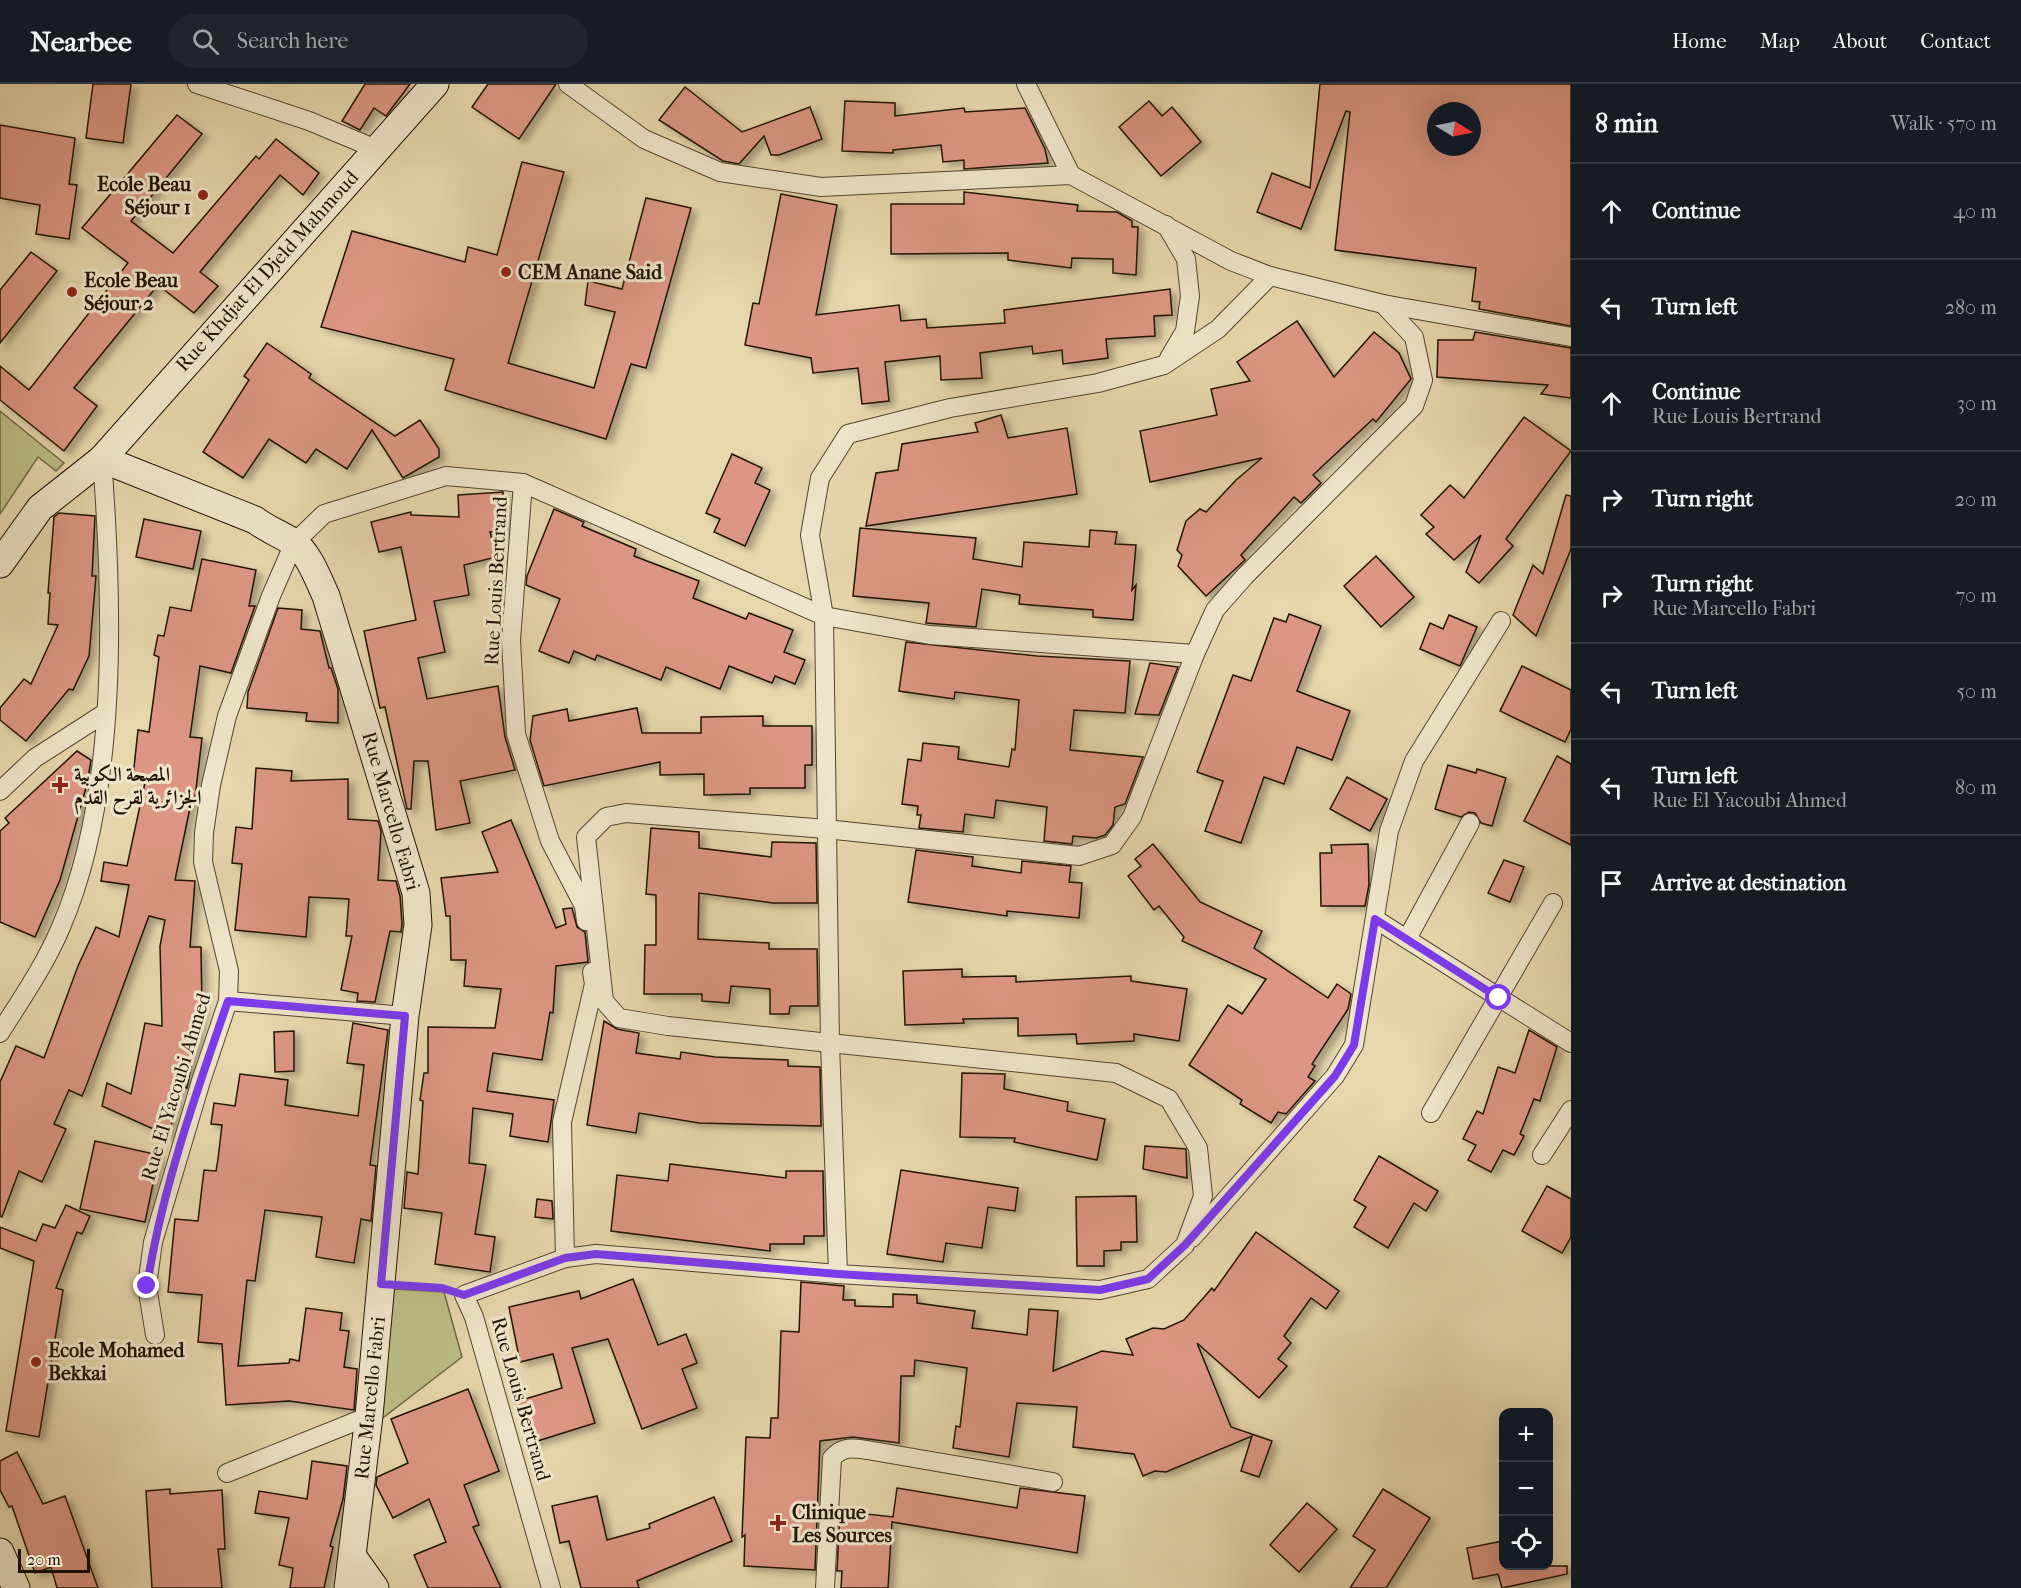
<!DOCTYPE html>
<meta charset="utf-8">
<style>
:root{--surface:#171b24;--page:#20242c;--text:#f1f3f6;--muted:#9ea1a6;--line:#363941}
body{margin:0;font-family:"IM FELL French Canon",Amiri,serif;background:var(--page);color:var(--text)}
.controls{position:absolute;right:18px;bottom:18px;display:grid;overflow:hidden;border-radius:12px;box-shadow:0 6px 24px #0002}
.controls button{width:54px;height:54px;display:grid;place-items:center;padding:0;border:0;border-bottom:2px solid var(--line);background:var(--surface);color:var(--text);font:30px sans-serif}
.compass{position:absolute;left:1427px;top:18px;width:54px;height:54px;border-radius:50%;background:var(--surface);box-shadow:0 6px 24px #0002;rotate:100deg}
.scale{position:absolute;left:18px;bottom:15px;width:72px;box-sizing:border-box;padding-left:6px;border:3px solid #201305;border-top:0;font-size:16px;line-height:21px;white-space:nowrap;color:#201305;-webkit-text-stroke:4px #efe5ca;paint-order:stroke}
.stop{position:absolute;width:18px;height:18px;margin:-14px;border:4px solid #7c3aed;border-radius:50%;background:#fff}
.stop.end{background:#7c3aed;border-color:#fff;box-shadow:0 2px 6px #0008}
.list{margin:0;padding:0;list-style:none}
h2{display:flex;justify-content:space-between;align-items:center;height:78px;margin:0;padding:0 24px;font-size:26px}
h2 small{font-size:20px;font-weight:400;color:var(--muted)}
.list li{display:grid;grid-template-columns:39px 1fr auto;gap:18px;align-items:center;box-sizing:border-box;height:96px;padding:0 24px;border-top:2px solid var(--line)}
.list b{display:block;font-size:22px;white-space:nowrap}
.list p{margin:0;font-size:20px;white-space:nowrap;color:var(--muted)}
.list em{font-size:20px;font-style:normal;color:var(--muted)}
.icon{flex:none;width:33px;height:33px;fill:none;stroke:currentColor;stroke-width:2;stroke-linecap:round;stroke-linejoin:round}
.map{position:relative;flex:none;width:1571px;height:1504px;overflow:hidden}
header{display:flex;align-items:center;gap:36px;box-sizing:border-box;height:84px;padding:0 30px;background:var(--surface);border-bottom:2px solid var(--line)}
header strong{font-size:28px}
nav{display:flex;gap:33px;margin-inline-start:auto;font-size:21px}
.search{width:420px;height:54px;background:var(--page);display:flex;align-items:center;gap:15px;box-sizing:border-box;padding:0 21px;border-radius:33px;color:var(--muted);font-size:22px}
main{display:flex}
aside{flex:1;background:var(--surface)}
.map>svg:first-child{display:block}
</style>
<header>
<strong>Nearbee</strong>
<div class="search"><svg class="icon" aria-label="search" viewBox="0 0 24 24"><circle cx="10" cy="10" r="6"/><path d="M15 15l6 6"/></svg>Search here</div>
<nav><a>Home</a><a>Map</a><a>About</a><a>Contact</a></nav>
</header>
<main>
<div class="map">
<svg width="1571" height="1504" viewBox="0 0 1571 1504">
<defs>
<filter id="shadow"><feDropShadow dx="6" dy="4" stdDeviation="3" flood-color="#0004"/></filter>
</defs>
<rect width="100%" height="100%" fill="#e7d7ad"/>
<filter id="stains"><feTurbulence type="fractalNoise" baseFrequency=".00333" numOctaves="4"/><feColorMatrix values="0 0 0 0 .2 0 0 0 0 .09 0 0 0 0 .02 0 0 0 .5 -.17"/></filter>
<radialGradient id="worn" r=".72"><stop offset=".6" stop-color="#630" stop-opacity="0"/><stop offset="1" stop-color="#630" stop-opacity=".3"/></radialGradient>
<!-- green -->
<g fill="#bcbd85" stroke="#6e6845" stroke-width="1.5">
<polygon points="0,327 64,379 56,387 38,373 0,430"/>
<polygon points="394,1205 444,1208 462,1273 380,1336"/>
</g>
<!-- building -->
<g fill="#dc9683" stroke="#201305" stroke-width="1.5" fill-rule="evenodd" filter="url(#shadow)">
<polygon points="93,0 131,0 123,59 86,54"/>
<polygon points="365,0 410,0 386,32 374,24 360,46 342,37"/>
<polygon points="488,0 556,0 519,55 472,23"/>
<path d="M1320,0H1571V242L1479,225L1480,218L1472,217L1476,184L1335,166L1350,28L1346,27L1301,145L1257,128L1272,89L1310,104ZM1436,27H1472V63H1436Z"/>
<polygon points="685,3 742,48 810,23 822,55 779,71 771,71 764,52 739,80 723,77 659,36"/>
<polygon points="845,17 895,19 895,32 964,24 965,28 1025,24 1045,65 1048,79 964,85 964,76 943,78 941,61 893,66 893,69 842,67"/>
<polygon points="1149,17 1162,32 1172,23 1201,58 1161,92 1119,43"/>
<polygon points="177,31 202,50 131,137 173,169 256,72 259,75 276,55 319,89 303,111 280,91 200,188 218,202 194,229 158,201 74,304 97,322 64,367 0,316 0,282 29,306 128,179 82,144"/>
<polygon points="0,41 75,54 69,100 77,101 69,155 36,150 40,121 0,114"/>
<polygon points="522,78 564,88 508,279 594,304 615,228 585,221 588,197 622,205 646,114 691,124 646,284 631,280 606,355 445,306 454,275 321,243 352,147 465,178 468,163 497,171"/>
<polygon points="964,108 1078,121 1077,127 1117,128 1132,137 1132,143 1138,143 1136,191 1113,189 1113,175 1072,174 1071,184 1008,176 1008,169 891,170 891,120 964,120"/>
<polygon points="781,110 837,121 816,231 899,221 901,237 926,235 927,244 1005,239 1004,226 1170,205 1172,231 1154,232 1155,252 1106,255 1108,274 1063,280 1062,266 1033,270 1032,262 980,269 982,294 941,296 940,272 885,278 889,317 862,320 858,284 813,289 811,274 745,261 753,219 759,220"/>
<polygon points="31,168 57,187 0,259 0,206"/>
<polygon points="1297,237 1334,293 1374,248 1399,269 1411,295 1376,338 1373,335 1313,391 1321,399 1301,419 1294,413 1241,471 1245,476 1206,512 1178,482 1182,471 1177,466 1186,437 1200,425 1206,428 1236,396 1262,374 1150,398 1140,347 1217,331 1211,305 1250,297 1237,278"/>
<polygon points="1475,248 1571,264 1571,314 1541,310 1548,301 1437,293 1438,256 1473,256"/>
<polygon points="267,259 311,290 309,294 395,352 420,336 439,365 439,373 403,394 372,346 347,385 316,365 306,379 269,355 243,394 203,368 249,296 244,292"/>
<polygon points="1001,331 1008,354 1067,344 1077,410 866,442 876,389 898,386 902,360 978,348 975,339"/>
<polygon points="1524,333 1571,367 1506,455 1513,462 1479,499 1466,488 1481,451 1454,476 1426,450 1434,443 1421,431 1450,401 1464,414"/>
<polygon points="732,370 762,384 755,399 770,406 745,462 714,448 720,435 706,429"/>
<polygon points="503,408 505,447 490,448 496,473 464,481 469,511 434,517 445,568 418,574 427,615 498,602 505,653 515,686 460,697 470,739 436,746 428,677 414,677 411,725 407,725 385,623 380,624 364,547 416,536 401,463 379,468 371,438 411,428 411,431 459,433 458,411"/>
<polygon points="1566,411 1571,412 1571,465 1536,552 1513,531 1533,481 1543,490"/>
<polygon points="554,425 584,438 582,442 636,465 634,472 699,497 693,514 746,535 749,529 793,546 784,568 805,576 795,600 775,592 772,599 729,582 720,605 666,583 661,596 597,571 595,576 574,567 569,579 539,567 560,515 526,501 527,492"/>
<polygon points="59,429 95,432 92,492 96,492 89,572 73,606 69,605 26,657 0,636 0,624 24,595 31,600 58,541 48,540 50,509 48,509 54,433"/>
<polygon points="144,435 201,447 193,485 136,473"/>
<polygon points="860,444 976,454 973,475 1022,483 1024,458 1089,463 1090,446 1117,448 1115,460 1136,461 1132,506 1136,501 1133,536 1093,533 1093,526 1019,520 1020,511 982,505 976,543 926,539 929,519 853,512"/>
<polygon points="1376,472 1414,513 1381,543 1344,502"/>
<polygon points="202,475 256,486 249,522 255,522 231,589 200,582 190,653 202,654 195,714 192,714 175,796 195,797 190,863 201,863 202,927 187,1004 180,1002 169,1052 102,1022 107,999 131,1010 145,939 162,942 160,862 165,836 149,832 87,1000 82,1012 69,1006 54,1040 66,1045 42,1098 19,1087 2,1133 0,1132 0,998 16,962 44,974 78,882 96,843 119,853 129,801 101,797 104,778 127,782 146,694 133,693 138,646 149,648 159,573 154,571 158,551 164,552 170,523 191,527"/>
<polygon points="278,524 302,526 301,545 320,547 329,584 331,584 338,605 338,639 306,637 307,629 247,624 248,608"/>
<polygon points="1289,530 1321,542 1297,607 1350,627 1332,676 1297,663 1284,700 1264,693 1241,759 1205,747 1223,697 1197,688 1233,591 1251,597 1274,534 1286,538"/>
<polygon points="1449,531 1477,543 1460,582 1420,565 1430,539 1443,545"/>
<polygon points="906,558 1037,572 1130,577 1125,629 1074,626 1070,666 1143,673 1125,720 1115,723 1113,741 1105,751 1096,754 1073,752 1072,760 1044,757 1047,723 996,716 994,734 965,730 963,748 919,744 921,731 917,731 918,722 902,720 908,675 921,677 923,659 959,663 958,675 1009,683 1012,665 1015,666 1019,616 955,608 954,615 899,607"/>
<polygon points="1150,579 1178,583 1159,631 1135,630"/>
<polygon points="1522,582 1571,606 1571,645 1565,658 1500,627"/>
<polygon points="637,624 642,649 701,649 701,633 763,632 763,642 812,642 812,681 805,681 805,704 750,704 750,710 704,711 704,690 660,691 660,678 544,702 530,656 533,632 567,625 569,637"/>
<polygon points="77,667 91,676 87,700 60,796 35,853 0,838 0,747 9,739 5,734"/>
<polygon points="1557,672 1571,680 1571,761 1524,737"/>
<polygon points="1448,681 1476,689 1477,685 1506,694 1492,742 1481,739 1475,729 1469,728 1461,733 1435,725"/>
<polygon points="256,684 292,687 291,697 348,695 348,735 378,737 381,747 378,796 396,797 400,812 402,840 401,848 390,847 375,918 357,917 358,909 341,906 352,852 346,852 349,815 309,813 306,853 235,846 242,780 232,779 236,743 252,745"/>
<polygon points="1347,693 1387,715 1370,747 1330,725"/>
<polygon points="511,736 556,844 566,840 563,825 572,824 577,843 585,848 588,878 556,882 553,929 550,928 542,976 493,969 487,1007 554,1016 548,1058 510,1052 513,1030 473,1024 469,1079 486,1081 475,1150 495,1153 490,1188 435,1180 442,1129 404,1124 407,1088 418,1090 423,1017 420,1016 424,989 428,989 428,943 495,944 501,905 464,902 466,876 451,876 450,832 446,832 441,794 498,788 482,748"/>
<polygon points="651,744 699,748 699,764 771,773 772,758 816,759 817,819 773,819 699,809 698,855 769,859 769,865 817,865 818,922 790,922 789,930 770,930 770,905 731,902 729,919 702,917 702,910 644,910 645,861 656,861 656,811 646,810"/>
<polygon points="1153,760 1200,818 1262,847 1254,864 1328,914 1337,900 1351,910 1348,925 1312,980 1315,982 1308,993 1315,997 1286,1030 1278,1028 1271,1039 1240,1020 1242,1016 1189,981 1228,921 1242,930 1266,895 1182,857 1184,853 1159,822 1154,826 1128,792 1141,782 1135,775"/>
<polygon points="1368,760 1369,801 1365,822 1321,822 1320,769 1332,769 1331,761"/>
<polygon points="916,766 973,773 972,782 1021,789 1022,777 1071,782 1069,798 1082,799 1079,834 1007,827 1007,832 908,818"/>
<polygon points="1504,776 1524,783 1510,818 1488,809"/>
<polygon points="962,885 962,893 1016,892 1016,898 1131,892 1131,897 1187,905 1179,957 1134,950 1134,957 1077,960 1076,950 1018,952 1018,934 963,935 964,939 905,941 903,887"/>
<polygon points="604,937 617,945 639,949 636,969 680,975 681,968 715,973 788,976 788,982 820,983 821,1042 699,1039 639,1029 636,1049 587,1041"/>
<polygon points="353,939 388,946 370,1081 376,1082 371,1137 361,1135 354,1179 316,1173 322,1133 265,1126 255,1197 247,1196 238,1282 289,1279 290,1275 299,1277 306,1224 342,1229 340,1246 349,1247 344,1283 357,1285 354,1326 289,1317 226,1321 222,1260 198,1258 202,1211 168,1208 175,1135 198,1137 204,1086 216,1087 218,1075 222,1041 211,1040 214,1019 235,1022 240,990 288,996 285,1021 358,1032 364,981 347,979"/>
<polygon points="1529,946 1557,963 1540,1017 1534,1015 1520,1050 1524,1052 1514,1071 1503,1066 1491,1088 1468,1076 1476,1061 1463,1055 1477,1027 1483,1030 1498,983 1515,989"/>
<polygon points="294,947 294,987 275,988 274,948"/>
<polygon points="962,989 1005,990 1004,1005 1068,1018 1067,1027 1105,1035 1097,1076 1014,1058 1015,1054 960,1053"/>
<polygon points="95,1057 159,1071 145,1138 80,1125"/>
<polygon points="1145,1062 1186,1065 1187,1094 1143,1085"/>
<polygon points="1379,1072 1438,1107 1426,1127 1414,1119 1388,1164 1354,1143 1366,1123 1354,1116"/>
<polygon points="670,1080 786,1094 786,1087 823,1087 824,1152 804,1152 804,1160 770,1160 770,1167 611,1147 617,1091 668,1097"/>
<polygon points="901,1086 1018,1104 1015,1127 988,1123 982,1164 946,1159 943,1178 887,1170"/>
<polygon points="1547,1102 1571,1115 1571,1153 1562,1169 1522,1147"/>
<polygon points="1136,1112 1137,1158 1121,1158 1121,1166 1104,1167 1104,1182 1077,1182 1076,1113"/>
<polygon points="537,1115 552,1117 553,1135 535,1133"/>
<polygon points="66,1121 90,1132 82,1150 77,1148 56,1204 63,1206 39,1353 6,1347 34,1177 0,1164 0,1143 36,1157 43,1140 55,1144"/>
<polygon points="1256,1148 1339,1207 1326,1225 1311,1214 1284,1252 1291,1259 1278,1275 1287,1282 1259,1314 1197,1259 1231,1343 1272,1357 1259,1393 1241,1387 1252,1352 1166,1388 1155,1387 1143,1392 1134,1370 1073,1363 1077,1323 1017,1319 1009,1373 953,1364 956,1342 960,1343 967,1284 915,1276 914,1292 901,1292 899,1359 853,1353 820,1357 815,1486 744,1482 745,1451 742,1453 746,1353 770,1354 771,1334 778,1334 781,1247 799,1248 801,1198 844,1202 843,1216 855,1216 855,1222 893,1223 893,1210 917,1211 917,1219 975,1227 972,1244 1027,1251 1029,1225 1058,1227 1053,1287 1102,1267 1133,1271 1126,1255 1153,1244 1164,1245 1184,1236 1212,1204 1214,1207"/>
<polygon points="633,1195 658,1261 686,1250 697,1279 682,1285 697,1324 642,1345 608,1255 572,1264 595,1339 528,1360 515,1318 562,1304 553,1270 520,1278 509,1223 579,1207 581,1215"/>
<polygon points="468,1305 499,1387 464,1401 479,1441 473,1443 501,1504 428,1504 414,1471 446,1458 429,1415 393,1434 376,1401 377,1393 408,1379 391,1335"/>
<polygon points="17,1368 43,1420 65,1412 98,1504 57,1504 51,1483 35,1489 12,1422 9,1423 0,1406 0,1377"/>
<polygon points="312,1377 347,1382 343,1415 330,1462 333,1463 324,1504 290,1504 293,1484 279,1481 289,1434 255,1429 259,1407 307,1415"/>
<polygon points="897,1404 1017,1424 1020,1404 1085,1412 1077,1469 892,1438 888,1504 841,1504 842,1487 837,1487 840,1427 893,1433"/>
<polygon points="170,1405 170,1410 222,1406 225,1465 218,1465 222,1504 152,1504 146,1407"/>
<polygon points="1383,1405 1430,1434 1386,1504 1350,1504 1375,1466 1353,1452"/>
<polygon points="597,1412 607,1456 650,1444 649,1440 714,1413 732,1457 637,1497 639,1504 581,1504 569,1457 560,1459 552,1422"/>
<polygon points="1307,1419 1337,1445 1299,1488 1270,1461"/>
<polygon points="1503,1457 1503,1482 1567,1482 1567,1490 1502,1504 1498,1490 1473,1495 1467,1464"/>
</g>
<g fill="none" stroke-linecap="round" stroke-linejoin="round">
<!-- street casing -->
<g stroke="#52442f" stroke-width="20">
<g id="street">
<polyline points="197,0 309,37 376,65"/>
<polyline points="1026,0 1071,91"/>
<polyline points="1166,141 1186,175 1190,212 1185,247 1169,274"/>
<polyline points="1383,220 1571,253"/>
<polyline points="523,399 511,556 516,650 550,757 584,822 586,837"/>
<polyline points="0,707 35,674 105,629"/>
<polyline points="1375,835 1571,959"/>
<polyline points="1407,855 1470,739"/>
<polyline points="228,917 405,932"/>
<path d="M0,949C22,914 45,881 61,843C119,709 113,519 102,375"/>
<polyline points="1431,1029 1553,819"/>
<polyline points="1542,1071 1571,1026"/>
<polyline points="1192,1154 1335,992 1354,961 1389,747 1414,677 1501,537"/>
<polyline points="565,1174 596,1170 838,1190 1100,1206 1148,1195 1185,1161 1203,1112 1198,1064 1169,1015 1116,989 668,942 619,934 604,917 586,753 606,733 626,729 826,745 1079,772 1112,761 1132,733 1195,570 1215,526 1245,492 1414,322 1423,296 1414,253 1383,220 1270,192 1231,177 1071,91 821,103 720,88 644,55 568,0"/>
<polyline points="838,1190 830,959 824,532 810,451 820,394 848,350 950,324 1098,299 1164,281 1218,245 1270,192"/>
<polyline points="155,1251 147,1202 153,1158 201,997 228,917 229,887 203,778 204,749 211,701 227,632 271,512 294,459 324,430 446,392 523,399 824,532 930,551 1195,570"/>
<polyline points="227,1389 369,1332"/>
<polyline points="551,1504 474,1233 464,1211 565,1174 562,1038 594,900 592,888"/>
<path d="M825,1504L832,1374C843,1362 852,1364 867,1366L1053,1398"/>
</g>
</g>
<!-- secondary casing -->
<g stroke="#201305" stroke-width="29">
<g id="secondary">
<path d="M102,375L255,436C267,445 280,450 293,458C309,469 318,495 326,512L416,809L418,841L405,932L369,1332L348,1504"/>
<polyline points="0,480 40,424 102,375 435,0"/>
<polyline points="0,1468 16,1504"/>
<polyline points="353,1473 375,1504"/>
</g>
</g>
<!-- path -->
<polyline stroke="#201305" stroke-width="4" stroke-dasharray="4.5 3" stroke-linecap="butt" points="406,1201 446,1205"/>
<!-- street -->
<use href="#street" stroke="#efe5ca" stroke-width="18"/>
<!-- secondary -->
<use href="#secondary" stroke="#efe5ca" stroke-width="27"/>
</g>
<g fill="none" stroke-linecap="round" stroke-linejoin="round">
<!-- route -->
<path stroke="#7c3aed" stroke-width="8" d="M147,1202C162,1105 196,1009 228,917L405,932L381,1200L442,1204L464,1211L565,1174L596,1170L838,1190L1100,1206L1148,1195L1185,1161L1335,992L1354,961L1375,835L1499,914"/>
</g>
<!-- markers -->
<g fill="#8f2418" stroke="#efe5ca" stroke-width="2">
<circle cx="203" cy="111" r="6"/>
<circle cx="506" cy="188" r="6"/>
<circle cx="72" cy="208" r="6"/>
<path d="M57 692h6v6h6v6h-6v6h-6v-6h-6v-6h6z"/>
<circle cx="36" cy="1278" r="6"/>
<path d="M775 1430h6v6h6v6h-6v6h-6v-6h-6v-6h6z"/>
</g>
<g text-anchor="middle" dominant-baseline="central" stroke-width="6" stroke-linejoin="round" paint-order="stroke">
<!-- poi labels -->
<g font-size="20" font-weight="bold" fill="#201305" stroke="#efe5ca" text-anchor="start">
<text x="191" y="100" text-anchor="end">Ecole Beau<tspan x="191" dy="23">Séjour 1</tspan></text>
<text x="518" y="188">CEM Anane Said</text>
<text x="84" y="196">Ecole Beau<tspan x="84" dy="23">Séjour 2</tspan></text>
<text x="74" y="690">المصحة الكوبية<tspan x="74" dy="23">الجزائرية لقرح القدم</tspan></text>
<text x="48" y="1266">Ecole Mohamed<tspan x="48" dy="23">Bekkai</tspan></text>
<text x="792" y="1428">Clinique<tspan x="792" dy="23">Les Sources</tspan></text>
</g>
<!-- street labels -->
<g font-size="20" fill="#201305" stroke="#efe5ca">
<text transform="translate(267 187) rotate(-48)">Rue Khdjat El Djeld Mahmoud</text>
<text transform="translate(496 497) rotate(-87)">Rue Louis Bertrand</text>
<text transform="translate(391 727) rotate(74)">Rue Marcello Fabri</text>
<text transform="translate(176 1003) rotate(-73)">Rue El Yacoubi Ahmed</text>
<text transform="translate(370 1314) rotate(-84)">Rue Marcello Fabri</text>
<text transform="translate(521 1315) rotate(74)">Rue Louis Bertrand</text>
</g>
</g>
<rect width="100%" height="100%" filter="url(#stains)"/>
<rect width="100%" height="100%" fill="url(#worn)"/>
</svg>
<div class="controls">
<button>+</button>
<button>−</button>
<button><svg class="icon" aria-label="locate" viewBox="0 0 24 24"><circle cx="12" cy="12" r="6"/><path d="M12 2v4M12 18v4M2 12h4M18 12h4"/></svg></button>
</div>
<svg class="compass" viewBox="-18 -18 36 36"><path d="M0-13l5 13h-10z" fill="#e53935"/><path d="M0 13l5-13h-10z" fill="#9ea1a6"/></svg>
<div class="scale">20 m</div>
<div class="stop" style="left:1499px;top:914px"></div>
<div class="stop end" style="left:147px;top:1202px"></div>
</div>
<aside>
<h2>8 min<small>Walk · 570 m</small></h2>
<ul class="list">
<li><svg class="icon" aria-label="ahead" viewBox="0 0 24 24"><path d="M12 20V5M6 11l6-6 6 6"/></svg><div><b>Continue</b></div><em>40 m</em></li>
<li><svg class="icon" aria-label="left" viewBox="0 0 24 24"><path d="M17 20v-9H6M10 6l-5 5 5 5"/></svg><div><b>Turn left</b></div><em>280 m</em></li>
<li><svg class="icon" aria-label="ahead" viewBox="0 0 24 24"><path d="M12 20V5M6 11l6-6 6 6"/></svg><div><b>Continue</b><p>Rue Louis Bertrand</p></div><em>30 m</em></li>
<li><svg class="icon" aria-label="right" viewBox="0 0 24 24"><path d="M7 20v-9h11M14 6l5 5-5 5"/></svg><div><b>Turn right</b></div><em>20 m</em></li>
<li><svg class="icon" aria-label="right" viewBox="0 0 24 24"><path d="M7 20v-9h11M14 6l5 5-5 5"/></svg><div><b>Turn right</b><p>Rue Marcello Fabri</p></div><em>70 m</em></li>
<li><svg class="icon" aria-label="left" viewBox="0 0 24 24"><path d="M17 20v-9H6M10 6l-5 5 5 5"/></svg><div><b>Turn left</b></div><em>50 m</em></li>
<li><svg class="icon" aria-label="left" viewBox="0 0 24 24"><path d="M17 20v-9H6M10 6l-5 5 5 5"/></svg><div><b>Turn left</b><p>Rue El Yacoubi Ahmed</p></div><em>80 m</em></li>
<li><svg class="icon" aria-label="arrive" viewBox="0 0 24 24"><path d="M6 21V4h12l-3 4 3 4H6"/></svg><div><b>Arrive at destination</b></div></li>
</ul>
</aside>
</main>
